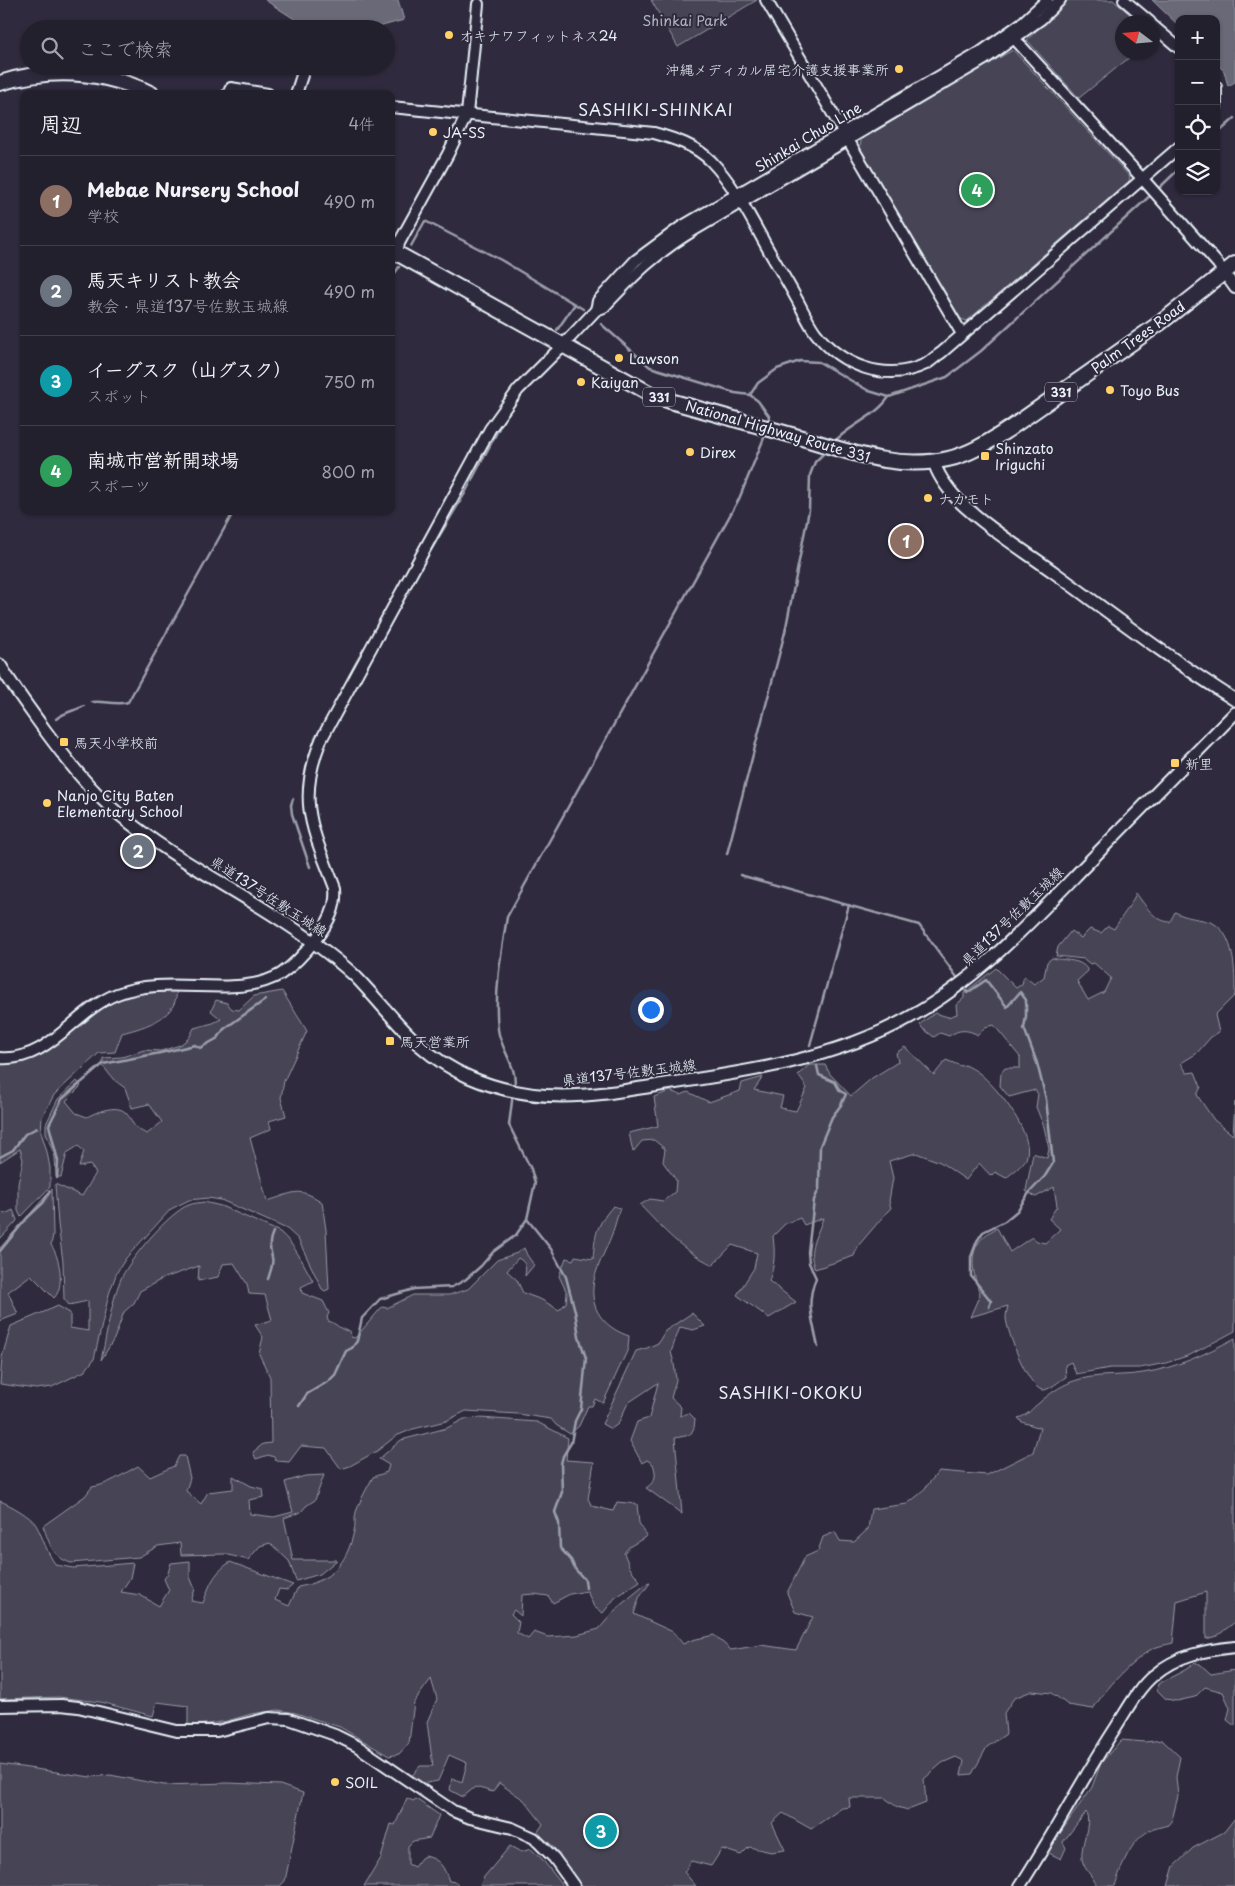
<!DOCTYPE html>
<html lang="ja">
<meta charset="utf-8">
<style>
:root{--surface:#23202e;--page:#2f2d3a;--text:#f1f3f6;--muted:#a3a3aa;--line:#403e4a;--accent:#ffd166}
body{margin:0;font-family:"Playpen Sans","Klee One",sans-serif;background:var(--page);color:var(--text)}
.controls{position:absolute;right:15px;top:15px;display:grid;overflow:hidden;border-radius:10px;box-shadow:0 1px 4px #0004}
.controls button{width:45px;height:45px;display:grid;place-items:center;padding:0;border:0;border-bottom:1px solid var(--line);background:var(--surface);color:var(--text);font:25px sans-serif}
.compass{position:absolute;left:1115px;top:15px;width:45px;height:45px;border-radius:50%;background:var(--surface);box-shadow:0 1px 4px #0004;rotate:286deg}
.you{position:absolute;left:650px;top:1009px;width:18px;height:18px;margin:-12px;border:4px solid #fff;border-radius:50%;background:#1a73e8;box-shadow:0 0 0 8px #1a73e833}
.badge{display:grid;place-items:center;width:32px;height:32px;border-radius:50%;background:var(--accent);color:#fff;font-size:16px;font-weight:700}
.pin{position:absolute;translate:-50% -50%;border:2px solid #fff;box-shadow:0 1px 5px #0006}
.list{margin:0;padding:0;list-style:none}
h2{display:flex;justify-content:space-between;align-items:center;height:65px;margin:0;padding:0 20px;font-size:21px}
h2 small{font-size:16px;font-weight:400;color:var(--muted)}
.list li{display:grid;grid-template-columns:32px 1fr auto;gap:15px;align-items:center;box-sizing:border-box;height:90px;padding:0 20px;border-top:1px solid var(--line)}
.list b{display:block;font-size:19px;white-space:nowrap}
.list p{margin:0;font-size:16px;white-space:nowrap;color:var(--muted)}
.list em{font-size:16px;font-style:normal;color:var(--muted)}
.icon{flex:none;width:28px;height:28px;fill:none;stroke:currentColor;stroke-width:2;stroke-linecap:round;stroke-linejoin:round}
.map{position:relative;flex:none;width:1235px;height:1886px;overflow:hidden}
.search{position:absolute;background:var(--surface);box-shadow:0 1px 4px #0004;left:20px;top:20px;width:375px;height:55px;display:flex;align-items:center;gap:12px;box-sizing:border-box;padding:0 18px;border-radius:28px;color:var(--muted);font-size:19px}
.panel{position:absolute;background:var(--surface);box-shadow:0 1px 4px #0004;left:20px;top:90px;width:375px;height:425px;border-radius:10px}
.map>svg:first-child{display:block}
</style>
<div class="map">
<svg width="1235" height="1886" viewBox="0 0 1235 1886">
<rect width="100%" height="100%" fill="#2f2a3d"/>
<filter id="ink" filterUnits="userSpaceOnUse"><feTurbulence type="fractalNoise" baseFrequency=".02" numOctaves="2"/><feDisplacementMap in="SourceGraphic" scale="10" xChannelSelector="R" yChannelSelector="G"/><feConvolveMatrix kernelMatrix="1 2 1 2 8 2 1 2 1" color-interpolation-filters="sRGB"/></filter>
<g filter="url(#ink)">
<!-- green -->
<g fill="#464455" stroke="#979aa6">
<polygon points="651,0 757,0 678,47"/>
<polygon points="1068,0 1113,0 1139,22 1122,22 1122,52 1135,53 1079,98 1027,40"/>
<polygon points="1013,50 1130,177 1129,181 967,321 961,319 860,148 861,140 977,70"/>
<path d="M1136,893C1145,905 1154,921 1170,922L1175,912C1187,919 1200,918 1213,923C1235,935 1235,971 1235,995L1215,1015L1219,1032L1211,1037L1196,1054L1181,1063L1187,1073L1195,1072L1201,1087L1197,1095L1214,1120L1233,1135L1235,1102V1331L1190,1355L1166,1363L1140,1368H1110L1076,1374L1071,1362L1065,1365L1066,1377C1060,1380 1049,1391 1042,1390C1028,1387 1007,1332 1006,1318C1006,1314 1007,1310 1008,1306L970,1317L980,1294C970,1266 967,1242 997,1228L1010,1252L1032,1237L1037,1241L1045,1243L1060,1229L1049,1219L1057,1206L1054,1187L1036,1197L1026,1191L1033,1153L1047,1158L1049,1149L1044,1127L1036,1107L1038,1094L1035,1090L1009,1097L1000,1086L1001,1073L1005,1068H1020V1057L994,1025L985,1027L978,1035C967,1029 959,1029 949,1036L940,1033L934,1037L922,1028L920,1024L935,1013L948,1017L957,1014L956,1005L964,998V993L996,968L1016,988L1022,984L1024,976L1034,984L1044,977L1047,962L1052,958C1064,961 1082,958 1088,971L1077,981L1088,1000L1104,992L1111,978L1094,963L1090,964L1084,959L1056,956L1058,947L1071,931L1081,938L1090,929L1101,933L1108,926L1114,929C1121,917 1131,906 1136,893Z"/>
<path d="M176,987C181,1017 145,1027 122,1033L115,1052L99,1053L54,1095L42,1117L41,1132L47,1152L50,1168V1187L21,1217L18,1211V1184L23,1160L20,1149L0,1162V1061H19L108,1004L124,995Z"/>
<path d="M282,991L307,1031L284,1081L281,1098L286,1116L269,1121L271,1129L250,1138L267,1201C293,1194 297,1185 322,1202L326,1230L329,1289L325,1291L322,1289L298,1239L287,1229L221,1200L208,1198L189,1200L171,1209L126,1258L117,1272L109,1294L94,1359L85,1371L52,1387L36,1389L0,1384L2,1357L11,1326L58,1306L70,1313V1328L88,1331V1301L69,1305L64,1299L63,1262L58,1224L55,1184L82,1196L96,1173L90,1165L79,1167L84,1151L78,1146L67,1153L61,1177H56L55,1157L46,1133V1124L58,1099L77,1081L81,1086L66,1101L76,1113L87,1117C96,1112 116,1104 125,1112C136,1123 129,1126 147,1134L162,1122L149,1104L132,1108L125,1088L113,1079L103,1066V1058L122,1057L144,1050L161,1051L180,1045L189,1038L194,1028L213,1023L221,1019L211,1011L216,1000L227,1003L232,1009L239,1010L254,996Z"/>
<path d="M905,1047L934,1075L946,1060L961,1066L965,1065C970,1067 975,1070 979,1073C997,1087 1036,1135 1026,1159C1022,1166 1012,1173 1006,1178L995,1172L991,1176L979,1163L966,1180L940,1162L916,1153L889,1161L893,1178L889,1201L891,1208L887,1212L858,1246L854,1256L815,1269C806,1247 817,1238 823,1218L804,1225L800,1218L785,1224L773,1236C775,1253 775,1265 769,1281L796,1302L769,1318L737,1295L754,1268L757,1253L732,1245L713,1265C680,1249 665,1231 640,1205L650,1199L663,1201L675,1192L676,1180L663,1162L665,1149L654,1140L642,1141L633,1152L629,1133L658,1126L654,1097L670,1091L681,1095L688,1092L709,1102L740,1091L742,1083L763,1077L754,1090L783,1096L780,1108L796,1111L807,1088L798,1075L809,1065H825L830,1074L851,1096L872,1078L898,1062L896,1053Z"/>
<path d="M52,1189L53,1235L51,1245C60,1257 65,1287 54,1298L31,1275L8,1292L18,1314L0,1321V1248Z"/>
<path d="M204,1202L221,1206L280,1232C295,1245 303,1263 313,1281L301,1287L302,1293L323,1301L329,1313L327,1317L328,1321C337,1323 340,1331 350,1331L351,1337L355,1338L382,1307L387,1308L413,1295H449L468,1289L497,1260L517,1253L524,1248L527,1255L534,1265L525,1276C526,1267 527,1263 518,1258L507,1271L517,1280L523,1293L542,1300L559,1310L566,1303L567,1293L559,1276L566,1258L573,1260L575,1256L593,1259C595,1234 596,1226 613,1206L620,1208C617,1217 615,1226 612,1234C606,1251 594,1270 593,1288C591,1313 608,1329 629,1336L628,1349L603,1403L595,1399L592,1406H588L579,1426L570,1434L556,1425L551,1419L518,1414L466,1411L446,1421L413,1429L396,1436L377,1451L350,1466L341,1469L326,1448L301,1446L289,1462L276,1461L274,1457L268,1455L256,1459L253,1452L263,1444L271,1443L270,1377L259,1354L263,1337L255,1325L272,1320L265,1295L249,1294L247,1284L234,1263L223,1264L218,1277L198,1281L199,1266L164,1278L140,1291L134,1303L124,1312L114,1339L101,1360C107,1335 111,1303 120,1281C127,1262 170,1211 189,1205C193,1203 199,1203 204,1202Z"/>
<polygon points="13,1210 17,1220 16,1222 0,1239 0,1211 5,1214"/>
<path d="M692,1313L705,1326L693,1330L680,1327L671,1352L674,1363L676,1380L671,1398L681,1407L680,1416L689,1413L695,1419L694,1428L690,1435L675,1438L682,1514L646,1488C656,1481 657,1476 653,1464L647,1460L642,1463L630,1441L637,1422L649,1418L658,1383L628,1403L618,1424L611,1429L602,1424L636,1351L647,1348L658,1343L665,1331Z"/>
<path d="M1235,1338V1622L1217,1636L1206,1639V1592L1177,1601L1173,1643C1166,1645 1156,1646 1150,1650C1129,1664 1106,1688 1093,1709L1068,1705L1052,1693L1032,1691L1014,1698L1004,1713L1006,1734L987,1747L972,1774L961,1775L964,1761L956,1757L942,1763L924,1779L926,1803L908,1810L897,1807L885,1798H849L850,1807L842,1808L811,1829L783,1813L772,1823L785,1850L771,1852L749,1847L741,1855L722,1849L711,1866L691,1861L684,1872L696,1886H580L553,1846L537,1833L543,1824L524,1800L499,1783L493,1792L475,1787L463,1797L450,1790L452,1778L462,1782L467,1763L449,1755L438,1781L421,1784L410,1778L420,1766H433L427,1722L437,1699L431,1679L414,1702L409,1743L399,1754L389,1756L340,1727L296,1713L278,1710L251,1714L227,1721L207,1724L188,1725V1706L157,1702L153,1716L100,1702L59,1697L0,1699V1501C9,1504 32,1517 36,1525C44,1539 46,1552 56,1565L73,1568L133,1563L130,1578L121,1592L140,1595L159,1606L169,1590L164,1579L168,1573L171,1563L190,1561V1577L195,1589L191,1601L203,1603C210,1584 213,1574 230,1562L293,1585L287,1590L279,1589L275,1600L289,1606L298,1587C331,1581 347,1564 354,1531C356,1525 354,1518 356,1512C360,1500 367,1488 373,1477L387,1472L389,1465L379,1459L401,1440L447,1428L464,1419L480,1418L537,1422L568,1438L566,1460L594,1462L588,1499L592,1506L613,1511L617,1502L637,1504L639,1523L647,1536L629,1547L624,1553L630,1568L640,1581L615,1598L603,1613L594,1607L587,1591L570,1594L553,1603L548,1596L534,1594L522,1595L521,1616L514,1610L511,1614L519,1622L517,1633L528,1639L534,1632L548,1637L577,1635L599,1629L617,1608L646,1584L650,1583L639,1598L634,1614L673,1632L683,1644L692,1640L714,1635L731,1650L761,1645L796,1650L813,1617L795,1612L787,1593L805,1557L818,1551L823,1537L835,1532L840,1541L854,1542L868,1529L871,1509L907,1504L921,1493L939,1471L987,1475L1033,1452L1040,1428L1022,1422L1018,1418C1029,1415 1031,1409 1039,1403C1049,1394 1059,1387 1071,1382C1095,1373 1119,1377 1143,1373C1176,1368 1206,1354 1235,1338Z"/>
<path d="M179,1456H185L190,1478L186,1491L201,1504L208,1492L233,1489V1476L251,1486L263,1489L264,1497L249,1500L250,1514L274,1517L293,1512L285,1482L305,1476L324,1475L315,1500L306,1506L301,1512L284,1518L293,1560H337L320,1574L296,1581L289,1561L270,1543L260,1546L248,1560L225,1554L181,1555L180,1543L158,1546L139,1557L71,1563C52,1557 50,1544 43,1526L85,1496L92,1487C108,1485 123,1474 138,1466L150,1477L174,1466Z"/>
<polygon points="1195,1663 1200,1664 1211,1674 1235,1670 1235,1726 1227,1720 1230,1708 1223,1692 1205,1687 1195,1697 1177,1701 1166,1699 1157,1690 1158,1684 1185,1670"/>
<path d="M1121,1740L1145,1742L1162,1740L1180,1757L1176,1777L1178,1796L1172,1820L1168,1825C1162,1827 1155,1828 1149,1831C1130,1841 1121,1867 1115,1886H1097C1093,1876 1084,1870 1082,1859C1080,1844 1092,1825 1086,1812L1063,1842L1066,1848L1061,1859L1047,1852L1092,1787L1101,1763Z"/>
<polygon points="0,1764 91,1777 110,1775 164,1785 227,1783 280,1785 303,1793 285,1881 280,1886 0,1886"/>
<path d="M407,1798L413,1801L416,1799L439,1815L430,1838L413,1841L408,1846V1864L414,1867L421,1858L425,1856C440,1859 444,1867 449,1881L456,1882L459,1886H364L381,1858L391,1824L395,1825Z"/>
<polygon points="1235,1818 1235,1886 1168,1886 1174,1866 1193,1848 1224,1832"/>
<polygon points="510,1846 521,1852 531,1849 542,1859 563,1886 480,1886 484,1877"/>
</g>
<!-- water -->
<g fill="#696978" stroke="#9c9fab">
<polygon points="265,0 398,0 404,20 371,29 310,29"/>
<polygon points="1152,0 1235,0 1235,82 1228,86 1224,71 1216,63 1216,19 1179,19 1179,26"/>
</g>
<g fill="none" stroke-linecap="round" stroke-linejoin="round">
<!-- stream -->
<g stroke="#9c9fab" stroke-width="2.5">
<polyline points="1216,135 1235,118"/>
<polyline points="1157,190 1179,169"/>
<polyline points="411,246 425,221 501,260 583,309"/>
<polyline points="391,279 399,267"/>
<polyline points="601,324 650,367 735,393 750,395 758,383 777,369 800,361 819,362 869,391 889,397 947,377 981,351 1153,193"/>
<polyline points="557,330 575,304"/>
<polyline points="750,395 758,401 769,416 768,423"/>
<path d="M833,443C849,425 876,417 889,397"/>
<polyline points="419,570 465,493 507,413"/>
<path d="M92,702C104,700 116,706 128,702L234,511"/>
<path d="M56,719C64,712 74,711 84,706"/>
<polyline points="337,721 341,714"/>
<polyline points="293,799 291,805 292,814 310,867"/>
<polyline points="727,854 785,632 809,510 810,475 815,462 826,451"/>
<polyline points="740,875 919,925 959,980"/>
<polyline points="963,986 967,993 986,980 1007,1007 1020,992 1026,1000 1026,1016 1024,1028 1037,1063 1046,1099 1053,1163 1045,1176 1029,1193 1017,1211 1005,1221 983,1232 977,1241 971,1257 971,1276 991,1301 989,1307"/>
<polyline points="810,1045 849,905"/>
<path d="M817,1066L819,1075L835,1082L840,1091L846,1094L841,1105L832,1117L820,1146L819,1189L814,1200L808,1252L809,1263L816,1278C805,1305 813,1320 818,1347"/>
<path d="M514,1088C519,1068 500,1049 498,1029C494,992 501,954 507,917L739,499L766,433"/>
<polyline points="513,1093 509,1125 531,1169 535,1183 527,1219 551,1249 566,1277 575,1311 579,1337 586,1358 581,1409 575,1421 571,1443 563,1456 561,1464 562,1492 555,1512 559,1523 560,1548 571,1560 575,1569 585,1580 586,1588"/>
<polyline points="0,1157 13,1150 25,1134 37,1128"/>
<polyline points="57,1178 58,1161 49,1125 62,1099 103,1064 160,1053 195,1045 200,1048 218,1038 224,1029 265,1000"/>
<polyline points="0,1251 27,1218 43,1203 50,1191"/>
<path d="M268,1279C270,1272 274,1264 272,1257C270,1247 268,1243 273,1232"/>
<polyline points="299,1406 307,1394 329,1381 335,1375 346,1351 352,1348 357,1341 362,1318 380,1299 414,1289 452,1287 465,1280 481,1266 493,1252 516,1235 527,1219"/>
</g>
<!-- tertiary casing -->
<g stroke="#e8f1f8" stroke-width="14">
<g id="tertiary">
<polyline points="766,0 962,334"/>
<polyline points="1124,0 1150,22"/>
<polyline points="1152,25 1179,48"/>
<polyline points="1012,36 1150,187 1218,264 1235,288"/>
<polyline points="1216,87 1216,107"/>
<polyline points="228,94 231,88 268,94"/>
<polyline points="296,94 305,66"/>
<path d="M391,107L654,133C675,139 695,145 711,161C733,184 748,213 763,240C773,259 785,277 795,296C802,308 807,321 815,332C841,366 886,383 926,364C931,361 936,356 941,353L1179,147"/>
<polyline points="397,253 399,243 448,154 467,114 478,4"/>
<polyline points="596,310 598,301 635,261 681,227 981,52 1022,23 1047,0"/>
<path d="M0,1058C49,1062 75,1010 117,994C170,973 235,1001 281,974C294,965 306,952 316,939C328,923 337,908 335,888C313,830 296,802 321,740L490,429L518,390L563,345L596,310L604,307C634,275 656,253 694,230L985,59L1041,19L1060,0"/>
<polyline points="0,1706 61,1705 78,1707 177,1731 217,1731 269,1718 289,1719 335,1735 357,1746 453,1811 470,1818 512,1828 534,1838 554,1858 574,1886"/>
<path d="M1020,1886C1054,1834 1082,1779 1116,1727C1127,1710 1138,1688 1154,1675C1177,1655 1206,1650 1235,1647"/>
</g>
</g>
<!-- secondary casing -->
<g stroke="#e8f1f8" stroke-width="15">
<g id="secondary">
<path d="M934,462C938,476 948,489 958,500C986,527 1023,550 1055,573C1114,616 1173,661 1235,700"/>
<path d="M0,665C13,687 29,708 44,729C67,760 90,791 120,815C179,864 251,896 313,942C328,953 342,964 355,976C393,1015 416,1054 469,1077C538,1107 596,1095 666,1084C749,1072 835,1059 910,1017C975,981 1027,926 1079,872C1131,819 1183,766 1235,713"/>
</g>
</g>
<!-- trunk casing -->
<g stroke="#e8f1f8" stroke-width="18">
<g id="trunk">
<path d="M0,83C52,67 102,70 152,94"/>
<path d="M391,250L651,394L670,401C712,413 753,424 795,436C845,450 895,471 948,459C971,454 990,441 1009,429L1160,323L1235,264"/>
</g>
</g>
<!-- tertiary -->
<use href="#tertiary" stroke="#2f2a3d" stroke-width="10"/>
<!-- secondary -->
<use href="#secondary" stroke="#2f2a3d" stroke-width="11"/>
<!-- trunk -->
<use href="#trunk" stroke="#2f2a3d" stroke-width="14"/>
</g>
</g>
<!-- markers -->
<g fill="#ffd166" stroke="#2f2a3d" stroke-width="2">
<circle cx="449" cy="35" r="5"/>
<circle cx="899" cy="69" r="5"/>
<circle cx="433" cy="132" r="5"/>
<circle cx="619" cy="358" r="5"/>
<circle cx="581" cy="382" r="5"/>
<circle cx="1110" cy="390" r="5"/>
<circle cx="690" cy="452" r="5"/>
<rect x="980" y="451" width="10" height="10" rx="2.5"/>
<circle cx="928" cy="498" r="5"/>
<rect x="59" y="737" width="10" height="10" rx="2.5"/>
<rect x="1170" y="758" width="10" height="10" rx="2.5"/>
<circle cx="47" cy="803" r="5"/>
<rect x="385" y="1036" width="10" height="10" rx="2.5"/>
<circle cx="335" cy="1782" r="5"/>
</g>
<g text-anchor="middle" dominant-baseline="central" stroke-width="4" stroke-linejoin="round" paint-order="stroke">
<!-- shield labels -->
<g fill="#2f2a3d" stroke="#b0b5c0" stroke-width="1">
<rect x="1045" y="382.5" width="32" height="19" rx="4"/>
<rect x="643" y="387.5" width="32" height="19" rx="4"/>
</g>
<g font-size="12" font-weight="bold" fill="#e8f1f8">
<text x="1061" y="392">331</text>
<text x="659" y="397">331</text>
</g>
<!-- park labels -->
<g font-size="14" fill="#afb4bf" stroke="#2f2a3d">
<text x="685" y="20">Shinkai Park</text>
</g>
<!-- poi labels -->
<g font-size="14" fill="#e8f1f8" stroke="#2f2a3d" text-anchor="start">
<text x="459" y="35">オキナワフィットネス24</text>
<text x="889" y="69" text-anchor="end">沖縄メディカル居宅介護支援事業所</text>
<text x="443" y="132">JA-SS</text>
<text x="629" y="358">Lawson</text>
<text x="591" y="382">Kaiyan</text>
<text x="1120" y="390">Toyo Bus</text>
<text x="995" y="448">Shinzato<tspan x="995" dy="16">Iriguchi</tspan></text>
<text x="700" y="452">Direx</text>
<text x="938" y="498">ナカモト</text>
<text x="74" y="742">馬天小学校前</text>
<text x="1185" y="763">新里</text>
<text x="57" y="795">Nanjo City Baten<tspan x="57" dy="16">Elementary School</tspan></text>
<text x="400" y="1041">馬天営業所</text>
<text x="345" y="1782">SOIL</text>
</g>
<!-- street labels -->
<g font-size="14" fill="#e8f1f8" stroke="#2f2a3d">
<text transform="translate(808 137) rotate(-31)">Shinkai Chuo Line</text>
<text transform="translate(1138 337) rotate(-36)">Palm Trees Road</text>
<text transform="translate(778 431) rotate(16)">National Highway Route 331</text>
<text transform="translate(269 896) rotate(33)">県道137号佐敷玉城線</text>
<text transform="translate(1012 916) rotate(-44)">県道137号佐敷玉城線</text>
<text transform="translate(629 1072) rotate(-7)">県道137号佐敷玉城線</text>
</g>
<!-- quarter labels -->
<g font-size="16" letter-spacing="1" fill="#e8f1f8" stroke="#2f2a3d">
<text x="656" y="109">SASHIKI-SHINKAI</text>
<text x="791" y="1392">SASHIKI-OKOKU</text>
</g>
</g>
</svg>
<div class="controls">
<button>+</button>
<button>−</button>
<button><svg class="icon" aria-label="locate" viewBox="0 0 24 24"><circle cx="12" cy="12" r="6"/><path d="M12 2v4M12 18v4M2 12h4M18 12h4"/></svg></button>
<button><svg class="icon" aria-label="layers" viewBox="0 0 24 24"><path d="M12 4l9 5-9 5-9-5zM3 14l9 5 9-5"/></svg></button>
</div>
<svg class="compass" viewBox="-18 -18 36 36"><path d="M0-13l5 13h-10z" fill="#e53935"/><path d="M0 13l5-13h-10z" fill="#a3a3aa"/></svg>
<div class="you"></div>
<div class="pin badge" style="left:906px;top:541px;background:#8d6e63">1</div>
<div class="pin badge" style="left:138px;top:851px;background:#6b7280">2</div>
<div class="pin badge" style="left:601px;top:1831px;background:#0f9aa8">3</div>
<div class="pin badge" style="left:977px;top:190px;background:#2e9e5b">4</div>
<div class="search"><svg class="icon" aria-label="search" viewBox="0 0 24 24"><circle cx="10" cy="10" r="6"/><path d="M15 15l6 6"/></svg>ここで検索</div>
<section class="panel">
<h2>周辺<small>4件</small></h2>
<ul class="list">
<li><span class="badge" style="background:#8d6e63">1</span><div><b>Mebae Nursery School</b><p>学校</p></div><em>490 m</em></li>
<li><span class="badge" style="background:#6b7280">2</span><div><b>馬天キリスト教会</b><p>教会 · 県道137号佐敷玉城線</p></div><em>490 m</em></li>
<li><span class="badge" style="background:#0f9aa8">3</span><div><b>イーグスク（山グスク）</b><p>スポット</p></div><em>750 m</em></li>
<li><span class="badge" style="background:#2e9e5b">4</span><div><b>南城市営新開球場</b><p>スポーツ</p></div><em>800 m</em></li>
</ul>
</section>
</div>
